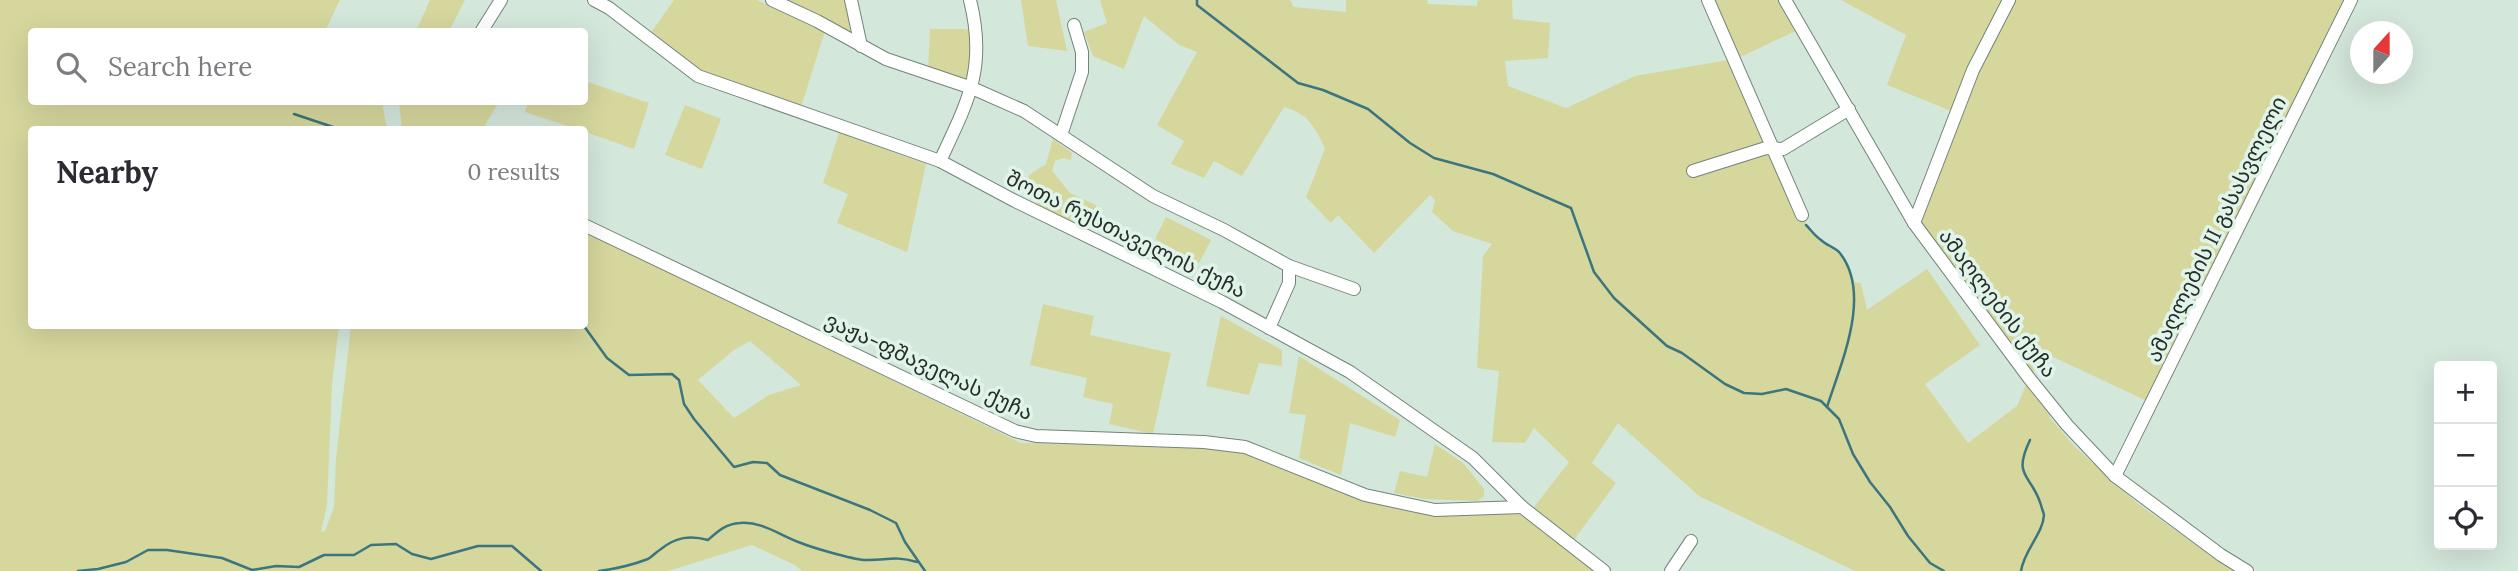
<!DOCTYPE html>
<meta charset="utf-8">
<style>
:root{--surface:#fff;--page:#f2f2f3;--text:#2b2b33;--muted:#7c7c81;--line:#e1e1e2}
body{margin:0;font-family:Lora,"Noto Sans Georgian",serif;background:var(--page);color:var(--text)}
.controls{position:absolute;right:21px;bottom:21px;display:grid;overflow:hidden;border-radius:7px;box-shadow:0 7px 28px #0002}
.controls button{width:63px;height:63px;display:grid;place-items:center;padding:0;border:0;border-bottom:2px solid var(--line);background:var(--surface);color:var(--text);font:35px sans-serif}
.compass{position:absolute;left:2350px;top:21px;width:63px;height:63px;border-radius:50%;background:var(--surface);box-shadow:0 7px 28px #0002;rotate:21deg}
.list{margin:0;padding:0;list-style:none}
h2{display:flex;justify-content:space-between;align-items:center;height:91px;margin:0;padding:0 28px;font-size:30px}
h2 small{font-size:23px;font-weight:400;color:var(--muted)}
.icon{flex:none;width:38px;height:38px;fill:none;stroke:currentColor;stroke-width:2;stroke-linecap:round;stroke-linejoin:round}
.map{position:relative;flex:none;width:2518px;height:571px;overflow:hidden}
.search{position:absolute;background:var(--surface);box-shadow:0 7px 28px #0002;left:28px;top:28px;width:560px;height:77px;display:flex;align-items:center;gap:18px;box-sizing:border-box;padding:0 24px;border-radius:7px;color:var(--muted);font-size:26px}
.panel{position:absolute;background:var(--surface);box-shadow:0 7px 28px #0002;left:28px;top:126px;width:560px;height:203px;border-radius:7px}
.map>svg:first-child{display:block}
</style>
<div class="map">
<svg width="2518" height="571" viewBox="0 0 2518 571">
<rect width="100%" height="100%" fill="#d4e7db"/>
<!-- green -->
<g fill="#d6d79d" fill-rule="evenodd">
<path d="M0,0H340L326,29L330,31L32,32V102H382L387,129L32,130V326H339L332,384L327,505L321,532L325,531L334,507L336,458L351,326H584L585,230L1021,443L1202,445L1256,456L1351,495L1520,514L1595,571H802L795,565L752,545L668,571H0ZM750,341L801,385L769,395L734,418L698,380L734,350Z"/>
<polygon points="430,0 465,0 449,31 416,31"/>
<polygon points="674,0 757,0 825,31 801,107 699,72 650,34"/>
<polygon points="780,0 846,0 851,37 820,16"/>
<polygon points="1021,0 1056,0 1067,51 1028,46"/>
<path d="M1100,0H1290L1294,7L1346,12V0H1427L1428,4L1477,6L1478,0H1512L1513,19L1550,23L1548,58L1505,61L1508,86L1566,108L1635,76L1734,59L1708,0H1785L1802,28L1734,60L1806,224L1820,240L1837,251L1847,266L1854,282L1861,283L1867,310L1927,269L1980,345L1925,384L1968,443L2017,406L2029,378L1914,223L1956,113L1887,85L1906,35L1841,0H2345L2147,401L2047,354L2029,378L2048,402L2050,418L2075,447L2137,503L2214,558L2239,571H1855L1699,496L1618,423L1592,463L1616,483L1573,541L1531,511L1569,462L1534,428L1525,443L1492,442L1499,371L1477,368L1483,256L1492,244L1453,231L1432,212L1435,200L1430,195L1374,253L1338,215L1331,223L1306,197L1325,149C1315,126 1308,114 1284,107L1242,176L1214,161L1204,178L1171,164L1184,141L1157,125L1197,52L1179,45L1144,16L1124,69L1093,56L1084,32L1107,23Z"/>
<polygon points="930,29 971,29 969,82 928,70"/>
<polygon points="585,81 649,103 634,149 585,132 584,130 576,129 525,112 528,102 584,102"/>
<polygon points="399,102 499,102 482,130 402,129"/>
<polygon points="685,105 721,119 702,169 665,155"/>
<polygon points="839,133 926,164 907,252 837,223 848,194 823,183"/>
<path d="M1053,139L1072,153L1071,160L1063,158L1055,161L1052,171L1070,193L1096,205V216C1091,218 1086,222 1081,222C1062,221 1039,208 1027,194L1029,175L1046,164Z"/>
<polygon points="1166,217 1211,240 1199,263 1155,239"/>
<polygon points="1043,304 1094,316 1090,335 1171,353 1153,434 1109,424 1113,404 1083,397 1087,378 1030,365"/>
<polygon points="1221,316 1282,350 1282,366 1259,363 1249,395 1206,386"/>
<polygon points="1299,356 1400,420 1395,437 1350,423 1341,475 1299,458 1306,415 1289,413"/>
<polygon points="1435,444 1463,463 1484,489 1484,497 1477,501 1424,499 1394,493 1400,471 1427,477"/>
</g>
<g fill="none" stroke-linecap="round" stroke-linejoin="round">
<!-- stream -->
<g stroke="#3b757e" stroke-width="2.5">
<polyline points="1197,0 1197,5 1298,83 1323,90 1368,109 1410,143 1434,158 1493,174 1571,208 1594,272 1614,298 1667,346 1682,353 1725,384 1744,393 1762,394 1786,389 1821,401 1839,419 1853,454 1870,482 1890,507 1908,536 1930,563 1944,571"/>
<polyline points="294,114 342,130"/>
<path d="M1806,225C1811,230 1815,236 1821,240C1826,245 1834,247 1839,252C1873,293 1841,363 1827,407"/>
<polyline points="584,326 607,358 629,375 672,374 679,380 684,404 694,419 734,467 753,462 767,463 780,475 870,510 896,523 905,542 925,571"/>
<polyline points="78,571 98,569 126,562 148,550 167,550 222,558 252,570 276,566 299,567 324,555 354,555 371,545 396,544 412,554 431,559 478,546 512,546 541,571"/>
<path d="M599,571C615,569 632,565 648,559C653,556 656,552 661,549C676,537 690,535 708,540C718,531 725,524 740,523C762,521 781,536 801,543C813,548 852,559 864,560C886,561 893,555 917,562"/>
<path d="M2021,571C2024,550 2043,534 2044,515C2044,514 2041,506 2041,505C2031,473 2012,478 2030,440"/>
</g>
<!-- minor casing -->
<g stroke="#72847a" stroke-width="14">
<g id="minor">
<polyline points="594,0 609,8 698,76 940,161 1015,201 1222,302 1350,372 1473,458 1522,507 1604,571"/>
<polyline points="772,0 817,21 886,59 972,88 1024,111 1153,196 1224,230 1289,266 1354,289"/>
<polyline points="851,0 861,46"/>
<polyline points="1708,0 1802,215"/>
<polyline points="1785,0 1914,223 2029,378 2067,425 2115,476 2221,555 2247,571"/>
<polyline points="481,32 501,0"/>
<polyline points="1061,135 1082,72 1082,52 1074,25"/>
<path d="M940,161C968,101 987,68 970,0"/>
<polyline points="1693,171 1766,148 1783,149 1849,109"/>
<polyline points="1914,223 1973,70 2009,0"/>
<polyline points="584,225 1015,431 1036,436 1204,442 1245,447 1365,495 1435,510 1522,507"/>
<polyline points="1269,328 1289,283 1289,266"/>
<polyline points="2115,476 2351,0"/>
<polyline points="1671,571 1691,541"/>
</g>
</g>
<!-- minor -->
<use href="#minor" stroke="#fff" stroke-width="12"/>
</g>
<g text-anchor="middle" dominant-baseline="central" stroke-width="7" stroke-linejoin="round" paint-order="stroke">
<!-- street labels -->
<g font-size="21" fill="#272e2a" stroke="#e1f4e9">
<text transform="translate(2216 229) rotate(-64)">ამაღლების II გასასვლელი</text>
<text transform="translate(1126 234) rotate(26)">შოთა რუსთაველის ქუჩა</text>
<text transform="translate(1998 303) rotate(53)">ამაღლების ქუჩა</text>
<text transform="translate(929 366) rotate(25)">ვაჟა-ფშაველას ქუჩა</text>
</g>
</g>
</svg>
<div class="controls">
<button>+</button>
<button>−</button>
<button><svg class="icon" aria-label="locate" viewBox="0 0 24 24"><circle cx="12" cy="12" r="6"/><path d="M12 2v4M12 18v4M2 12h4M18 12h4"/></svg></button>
</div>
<svg class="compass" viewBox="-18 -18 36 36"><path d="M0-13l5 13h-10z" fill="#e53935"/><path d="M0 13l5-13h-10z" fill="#7c7c81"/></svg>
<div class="search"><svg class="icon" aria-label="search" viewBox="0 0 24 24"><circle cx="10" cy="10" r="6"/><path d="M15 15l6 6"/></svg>Search here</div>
<section class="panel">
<h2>Nearby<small>0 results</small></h2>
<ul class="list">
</ul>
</section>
</div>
